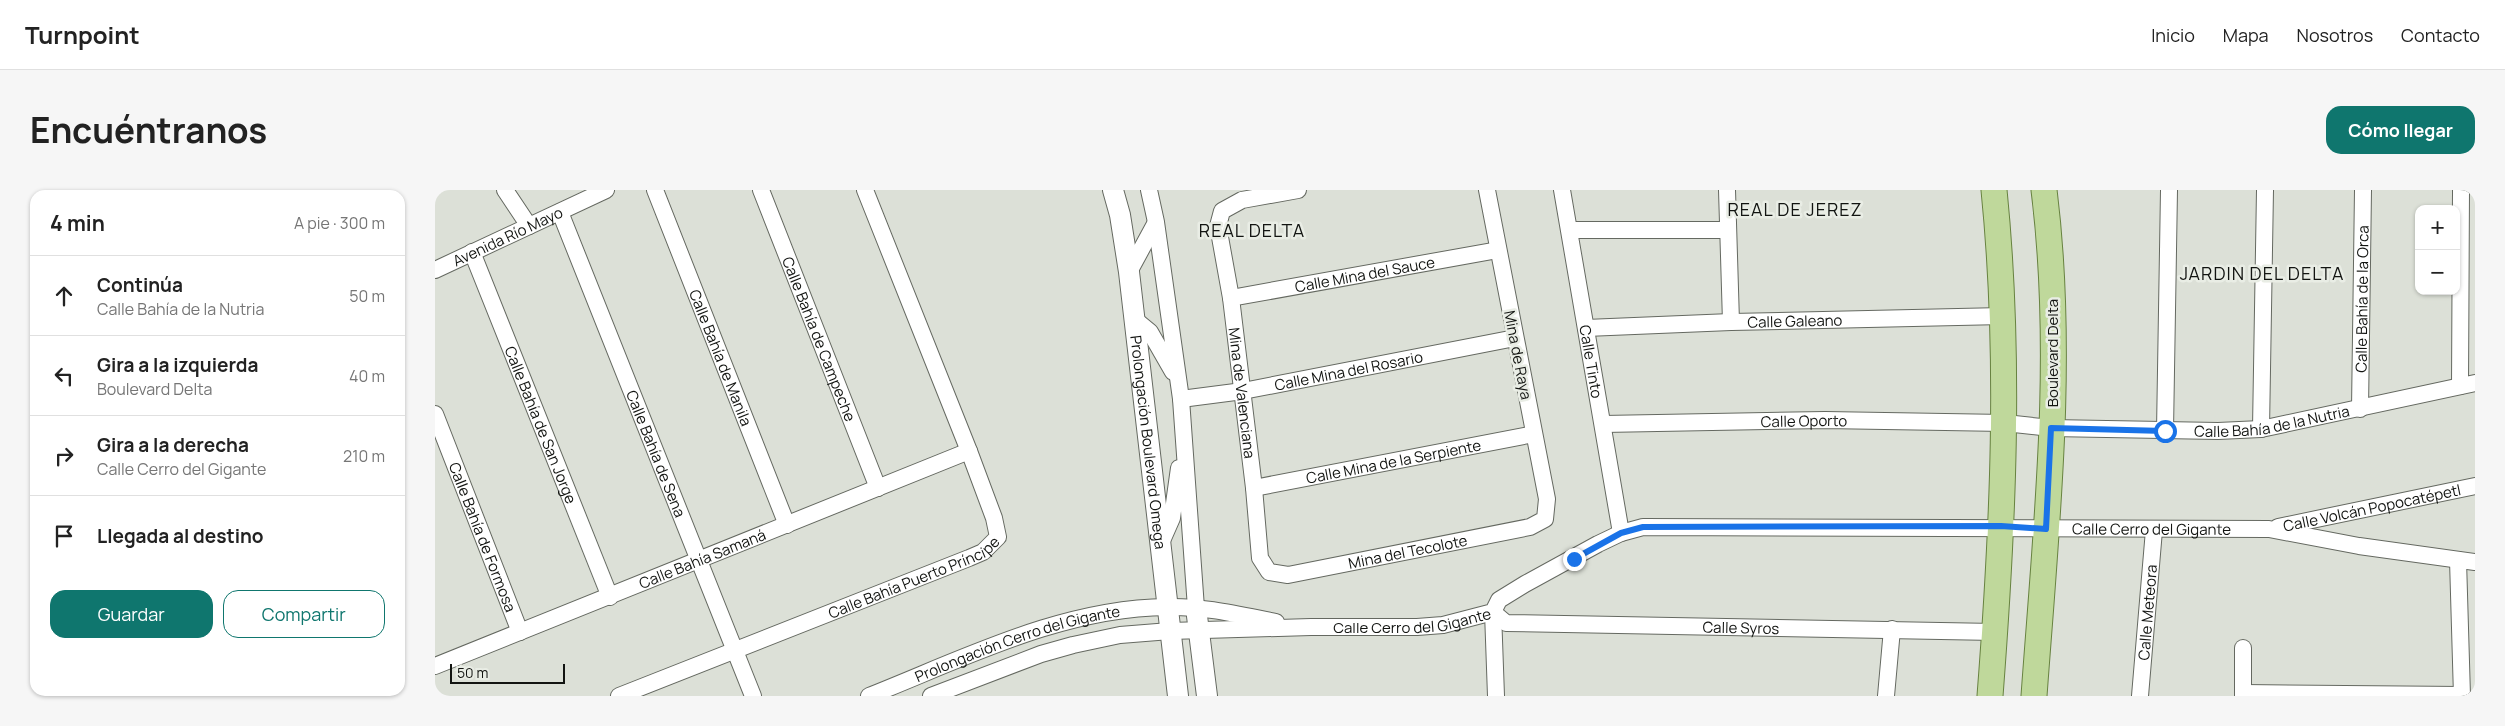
<!DOCTYPE html>
<html lang="es">
<meta charset="utf-8">
<style>
:root{--surface:#fff;--page:#f6f6f6;--text:#222;--muted:#767676;--line:#e0e0e0;--accent:#0f766e}
body{margin:0;font-family:Manrope,sans-serif;background:var(--page);color:var(--text)}
.controls{position:absolute;right:15px;top:15px;display:grid;overflow:hidden;border-radius:10px;box-shadow:0 1px 4px #0004}
.controls button{width:45px;height:45px;display:grid;place-items:center;padding:0;border:0;border-bottom:1px solid var(--line);background:var(--surface);color:var(--text);font:25px sans-serif}
.scale{position:absolute;left:15px;bottom:12px;width:115px;box-sizing:border-box;padding-left:5px;border:2px solid #121411;border-top:0;font-size:14px;line-height:18px;white-space:nowrap;color:#121411;-webkit-text-stroke:4px #e9ede5;paint-order:stroke}
.stop{position:absolute;width:15px;height:15px;margin:-11px;border:4px solid #1a73e8;border-radius:50%;background:#fff}
.stop.end{background:#1a73e8;border-color:#fff;box-shadow:0 1px 5px #0008}
.list{margin:0;padding:0;list-style:none}
h2{display:flex;justify-content:space-between;align-items:center;height:65px;margin:0;padding:0 20px;font-size:21px}
h2 small{font-size:16px;font-weight:400;color:var(--muted)}
.list li{display:grid;grid-template-columns:32px 1fr auto;gap:15px;align-items:center;box-sizing:border-box;height:80px;padding:0 20px;border-top:1px solid var(--line)}
.list b{display:block;font-size:19px;white-space:nowrap}
.list p{margin:0;font-size:16px;white-space:nowrap;color:var(--muted)}
.list em{font-size:16px;font-style:normal;color:var(--muted)}
.actions{display:flex;gap:10px;padding:15px 20px}
.actions a{flex:1;padding:11px 0;border:1px solid var(--accent);border-radius:15px;text-align:center;font-size:18px;color:var(--accent)}
.actions .main{background:var(--accent);color:#fff}
.icon{flex:none;width:28px;height:28px;fill:none;stroke:currentColor;stroke-width:2;stroke-linecap:round;stroke-linejoin:round}
.map{position:relative;flex:none;width:2040px;height:506px;overflow:hidden;border-radius:15px}
header{display:flex;align-items:center;gap:30px;box-sizing:border-box;height:70px;padding:0 25px;background:var(--surface);border-bottom:1px solid var(--line)}
header strong{font-size:24px}
nav{display:flex;gap:28px;margin-inline-start:auto;font-size:18px}
.intro{display:flex;align-items:center;justify-content:space-between;box-sizing:border-box;height:120px;padding:0 30px}
h1{margin:0;font-size:35px}
.button{padding:12px 22px;border-radius:15px;background:var(--accent);color:#fff;font-size:18px;font-weight:700}
main{display:flex;gap:30px;padding:0 30px}
aside{flex:1;background:var(--surface);border-radius:15px;box-shadow:0 1px 4px #0004}
.map>svg:first-child{display:block}
</style>
<header>
<strong>Turnpoint</strong>
<nav><a>Inicio</a><a>Mapa</a><a>Nosotros</a><a>Contacto</a></nav>
</header>
<div class="intro"><h1>Encuéntranos</h1><a class="button">Cómo llegar</a></div>
<main>
<aside>
<h2>4 min<small>A pie · 300 m</small></h2>
<ul class="list">
<li><svg class="icon" aria-label="ahead" viewBox="0 0 24 24"><path d="M12 20V5M6 11l6-6 6 6"/></svg><div><b>Continúa</b><p>Calle Bahía de la Nutria</p></div><em>50 m</em></li>
<li><svg class="icon" aria-label="left" viewBox="0 0 24 24"><path d="M17 20v-9H6M10 6l-5 5 5 5"/></svg><div><b>Gira a la izquierda</b><p>Boulevard Delta</p></div><em>40 m</em></li>
<li><svg class="icon" aria-label="right" viewBox="0 0 24 24"><path d="M7 20v-9h11M14 6l5 5-5 5"/></svg><div><b>Gira a la derecha</b><p>Calle Cerro del Gigante</p></div><em>210 m</em></li>
<li><svg class="icon" aria-label="arrive" viewBox="0 0 24 24"><path d="M6 21V4h12l-3 4 3 4H6"/></svg><div><b>Llegada al destino</b></div></li>
</ul>
<div class="actions"><a class="main">Guardar</a><a>Compartir</a></div>
</aside>
<div class="map">
<svg width="2040" height="506" viewBox="0 0 2040 506">
<rect width="100%" height="100%" fill="#dce0d7"/>
<g fill="none" stroke-linecap="round" stroke-linejoin="round">
<!-- minor casing -->
<g stroke="#656961" stroke-width="18">
<g id="minor">
<polyline points="70,0 94,36"/>
<path id="s1" d="M220,0L352,335"/>
<path id="s2" d="M326,0L443,298"/>
<polyline points="714,0 721,32 746,209 761,418"/>
<path id="s3" d="M863,0L807,10L787,21L783,36L796,108L819,298L825,368L834,382L853,385L1095,337L1110,329L1112,309L1052,0"/>
<path id="s4" d="M1127,0L1186,343"/>
<polyline points="1292,0 1296,132"/>
<path id="s5" d="M125,22L318,506"/>
<polyline points="1135,40 1293,40"/>
<path id="s6" d="M37,62L175,407"/>
<path id="s7" d="M0,80L171,0"/>
<polyline points="694,82 720,34"/>
<path id="s8" d="M796,108L1063,60"/>
<polyline points="698,128 715,142 738,182"/>
<path id="s9" d="M1151,138L1296,132L1568,126"/>
<polyline points="2025,196 2026,0"/>
<path id="s10" d="M746,209L808,201L1080,148"/>
<path id="s11" d="M1925,219L1928,0"/>
<path id="s12" d="M0,224L85,442"/>
<path id="s13" d="M1168,234L1390,230L1570,233L1616,238L1783,241L1826,239L2040,193"/>
<polyline points="1826,239 1830,0"/>
<polyline points="1730,241 1734,0"/>
<path id="s14" d="M819,298L1099,244"/>
<path id="s15" d="M1843,337L2040,296"/>
<polyline points="726,353 737,328 744,278"/>
<polyline points="2023,370 2027,506"/>
<path id="s16" d="M1058,422L1071,433L1560,442"/>
<polyline points="1058,422 1061,506"/>
<path id="s17" d="M0,476L534,261"/>
<polyline points="1808,503 2027,505"/>
<path id="s18" d="M184,506L534,368L548,362L563,347L559,328L534,261L430,0"/>
<path id="s19" d="M434,506C530,468 627,418 732,417C768,416 805,425 841,432"/>
<path id="s20" d="M496,506L606,464L638,455L685,445L735,441L876,437H982L1008,435L1058,422L1064,410L1090,394L1163,354L1186,343L1208,337L1834,339L1924,356L2040,372"/>
<polyline points="1451,506 1457,439"/>
<path id="s21" d="M1705,506L1719,340"/>
<polyline points="1808,506 1808,458"/>
</g>
</g>
<!-- tertiary casing -->
<g stroke="#656961" stroke-width="22">
<g id="tertiary">
<path id="s22" d="M678,0L685,25L694,82L743,506"/>
<polyline points="761,418 772,506"/>
</g>
</g>
<!-- primary casing -->
<g stroke="#678240" stroke-width="27">
<g id="primary">
<path d="M1555,506C1568,337 1576,169 1559,0"/>
<path d="M1599,506C1611,339 1630,167 1609,0"/>
</g>
</g>
<!-- minor -->
<use href="#minor" stroke="#fff" stroke-width="16"/>
<!-- tertiary -->
<use href="#tertiary" stroke="#fff" stroke-width="20"/>
<!-- primary -->
<use href="#primary" stroke="#bfd89b" stroke-width="25"/>
</g>
<g fill="none" stroke-linecap="round" stroke-linejoin="round">
<!-- route -->
<polyline stroke="#1a73e8" stroke-width="6" points="1139,369 1186,343 1208,337 1566,336 1611,339 1616,238 1730,241"/>
</g>
<g text-anchor="middle" dominant-baseline="central" stroke-width="5" stroke-linejoin="round" paint-order="stroke">
<!-- street labels -->
<g font-size="15" fill="#121411" stroke="#e9ede5">
<text stroke="none"><textPath href="#s7" startOffset="80">Avenida Río Mayo</textPath></text>
<text stroke="none"><textPath href="#s8" startOffset="136">Calle Mina del Sauce</textPath></text>
<text stroke="none"><textPath href="#s11" startOffset="110">Calle Bahía de la Orca</textPath></text>
<text stroke="none"><textPath href="#s9" startOffset="209">Calle Galeano</textPath></text>
<text stroke="none"><textPath href="#s2" startOffset="160">Calle Bahía de Campeche</textPath></text>
<text transform="translate(1617 163) rotate(-90)">Boulevard Delta</text>
<text transform="translate(1083 165) rotate(79)">Mina de Raya</text>
<text stroke="none"><textPath href="#s1" startOffset="180">Calle Bahía de Manila</textPath></text>
<text stroke="none"><textPath href="#s4" startOffset="174">Calle Tinto</textPath></text>
<text stroke="none"><textPath href="#s10" startOffset="170">Calle Mina del Rosario</textPath></text>
<text stroke="none"><textPath href="#s3" startOffset="264">Mina de Valenciana</textPath></text>
<text stroke="none"><textPath href="#s13" startOffset="670">Calle Bahía de la Nutria</textPath></text>
<text stroke="none"><textPath href="#s13" startOffset="201">Calle Oporto</textPath></text>
<text stroke="none"><textPath href="#s6" startOffset="186">Calle Bahía de San Jorge</textPath></text>
<text stroke="none"><textPath href="#s22" startOffset="255">Prolongación Boulevard Omega</textPath></text>
<text stroke="none"><textPath href="#s5" startOffset="260">Calle Bahía de Sena</textPath></text>
<text stroke="none"><textPath href="#s14" startOffset="142">Calle Mina de la Serpiente</textPath></text>
<text stroke="none"><textPath href="#s15" startOffset="96">Calle Volcán Popocatépetl</textPath></text>
<text stroke="none"><textPath href="#s20" startOffset="1258">Calle Cerro del Gigante</textPath></text>
<text stroke="none"><textPath href="#s12" startOffset="132">Calle Bahía de Formosa</textPath></text>
<text stroke="none"><textPath href="#s3" startOffset="588">Mina del Tecolote</textPath></text>
<text stroke="none"><textPath href="#s17" startOffset="288">Calle Bahía Samaná</textPath></text>
<text stroke="none"><textPath href="#s18" startOffset="318">Calle Bahía Puerto Príncipe</textPath></text>
<text stroke="none"><textPath href="#s21" startOffset="84">Calle Meteora</textPath></text>
<text stroke="none"><textPath href="#s20" startOffset="492">Calle Cerro del Gigante</textPath></text>
<text stroke="none"><textPath href="#s16" startOffset="252">Calle Syros</textPath></text>
<text stroke="none"><textPath href="#s19" startOffset="158">Prolongación Cerro del Gigante</textPath></text>
</g>
<!-- quarter labels -->
<g font-size="18" letter-spacing="1" fill="#121411" stroke="#e9ede5">
<text x="1360" y="19">REAL DE JEREZ</text>
<text x="817" y="40">REAL DELTA</text>
<text x="1827" y="83">JARDIN DEL DELTA</text>
</g>
</g>
</svg>
<div class="controls">
<button>+</button>
<button>−</button>
</div>
<div class="scale">50 m</div>
<div class="stop" style="left:1730px;top:241px"></div>
<div class="stop end" style="left:1139px;top:369px"></div>
</div>
</main>
